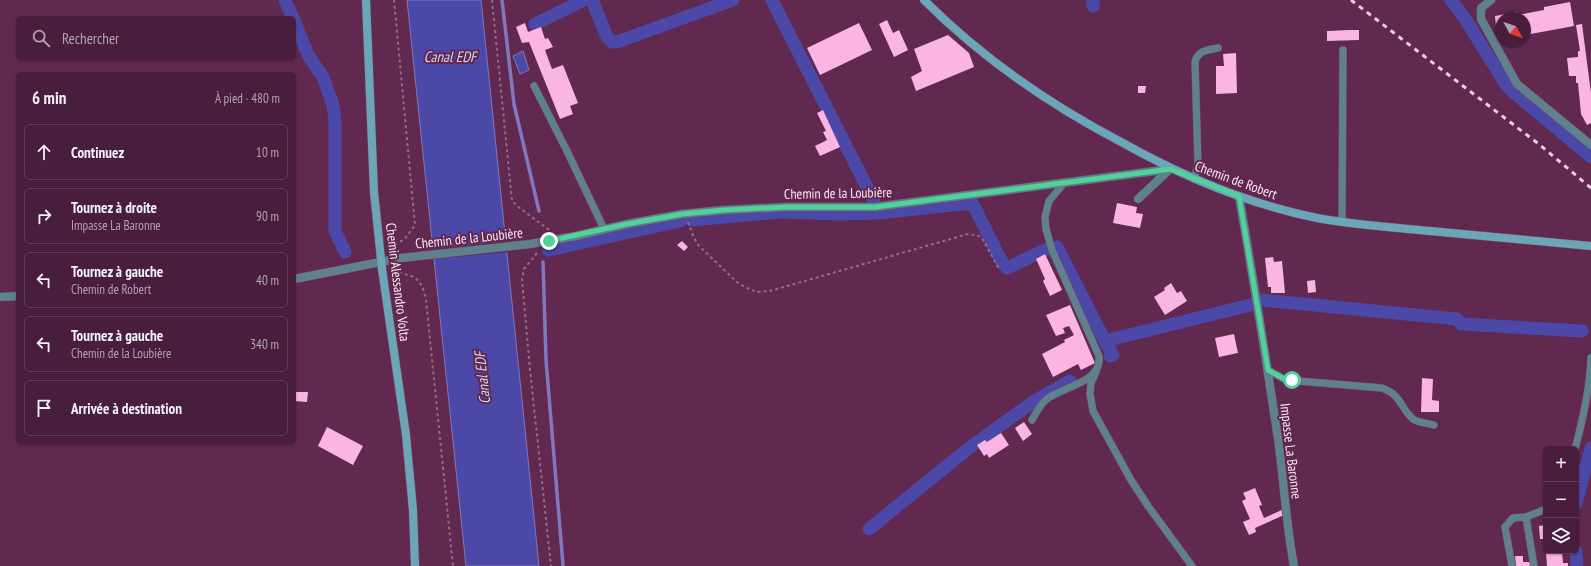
<!DOCTYPE html>
<html lang="fr">
<meta charset="utf-8">
<style>
:root{--surface:#491e3c;--page:#532b47;--text:#f1f3f6;--muted:#b1a2af;--line:#613c56}
body{margin:0;font-family:"PT Sans Narrow",sans-serif;background:var(--page);color:var(--text)}
.controls{position:absolute;right:12px;bottom:12px;display:grid;overflow:hidden;border-radius:6px;box-shadow:0 1px 3px #0004}
.controls button{width:36px;height:36px;display:grid;place-items:center;padding:0;border:0;border-bottom:1px solid var(--line);background:var(--surface);color:var(--text);font:20px sans-serif}
.compass{position:absolute;left:1495px;top:12px;width:36px;height:36px;border-radius:50%;background:var(--surface);box-shadow:0 1px 3px #0004;rotate:130deg}
.stop{position:absolute;width:12px;height:12px;margin:-9px;border:3px solid #4fd398;border-radius:50%;background:#fff}
.stop.end{background:#4fd398;border-color:#fff;box-shadow:0 1px 4px #0008}
.list{margin:0;padding:0;list-style:none}
h2{display:flex;justify-content:space-between;align-items:center;height:52px;margin:0;padding:0 16px;font-size:17px}
h2 small{font-size:13px;font-weight:400;color:var(--muted)}
.list li{display:grid;grid-template-columns:26px 1fr auto;gap:12px;align-items:center;box-sizing:border-box;height:56px;margin:0 8px 8px;padding:0 8px;border:1px solid var(--line);border-radius:6px}
.list b{display:block;font-size:15px;white-space:nowrap}
.list p{margin:0;font-size:13px;white-space:nowrap;color:var(--muted)}
.list em{font-size:13px;font-style:normal;color:var(--muted)}
.icon{flex:none;width:22px;height:22px;fill:none;stroke:currentColor;stroke-width:2;stroke-linecap:round;stroke-linejoin:round}
.map{position:relative;flex:none;width:1591px;height:566px;overflow:hidden}
.search{position:absolute;background:var(--surface);box-shadow:0 1px 3px #0004;left:16px;top:16px;width:280px;height:44px;display:flex;align-items:center;gap:10px;box-sizing:border-box;padding:0 14px;border-radius:6px;color:var(--muted);font-size:15px}
.panel{position:absolute;background:var(--surface);box-shadow:0 1px 3px #0004;left:16px;top:72px;width:280px;height:372px;border-radius:6px}
.map>svg:first-child{display:block}
</style>
<div class="map">
<svg width="1591" height="566" viewBox="0 0 1591 566">
<rect width="100%" height="100%" fill="#612850"/>
<!-- water -->
<g fill="#4c48a7" stroke="#8178be">
<polygon points="407,0 481,0 539,566 466,566"/>
<polygon points="523,51 529,70 520,74 513,56"/>
</g>
<!-- pier -->
<polygon fill="#612850" points="507,241 508,252 432,259 431,249"/>
<g fill="none" stroke-linecap="round" stroke-linejoin="round">
<!-- stream -->
<g stroke="#8178be" stroke-width="3.5">
<polyline points="502,0 514,104 539,211"/>
<polyline points="543,262 546,360 563,565"/>
</g>
<!-- canal -->
<g stroke="#4c48a7" stroke-width="13">
<polyline points="285,0 293,18"/>
<polyline points="592,0 607,37 612,42 617,42 733,0"/>
<polyline points="772,0 874,201"/>
<polyline points="1093,0 1093,6"/>
<polyline points="1451,0 1464,17 1505,83 1512,91 1591,157"/>
<polyline points="294,20 308,55 323,77 333,105 335,121 335,231 345,252"/>
<polyline points="535,24 584,0"/>
<polyline points="691,220 780,212 839,214 879,213 961,204 973,204 1003,264 1007,268 1049,248"/>
<polyline points="1057,247 1105,341"/>
<polyline points="548,250 680,221"/>
<polyline points="1262,300 1457,319 1461,324 1582,331"/>
<polyline points="1110,356 1113,355 1105,341 1254,304"/>
<polyline points="1576,503 1591,448"/>
<polyline points="869,529 969,448 1033,402 1070,381"/>
<polyline points="1576,551 1577,566"/>
</g>
</g>
<!-- building -->
<g fill="#fbb5e2">
<polygon points="1570,2 1574,26 1525,35 1525,18 1501,18 1501,35 1496,28 1495,16 1517,12 1518,15 1544,10 1544,7"/>
<polygon points="887,20 893,33 899,30 908,50 894,57 879,24"/>
<polygon points="525,23 528,32 541,27 545,39 548,38 553,47 545,50 552,69 563,65 578,103 570,106 573,114 560,119 529,42 522,43 516,27"/>
<polygon points="859,23 872,50 820,75 807,48"/>
<polygon points="1582,24 1591,93 1591,123 1587,125 1581,114 1578,83 1576,83 1576,76 1569,76 1567,58 1578,57 1578,51 1580,51 1576,25"/>
<polygon points="1349,30 1359,30 1359,40 1327,41 1327,31"/>
<polygon points="948,35 969,53 974,67 916,91 911,77 922,71 914,49"/>
<polygon points="1236,53 1237,93 1216,94 1216,66 1224,66 1223,54"/>
<polygon points="1138,86 1146,86 1145,93 1138,93"/>
<polygon points="823,110 840,147 820,156 815,146 827,140 823,132 826,131 817,113"/>
<polygon points="1117,203 1137,207 1136,213 1143,214 1140,228 1113,223"/>
<polygon points="682,241 688,247 684,251 677,245"/>
<polygon points="1045,254 1062,290 1050,296 1043,281 1045,279 1036,259"/>
<polygon points="1273,257 1274,262 1282,261 1285,293 1271,293 1271,287 1268,287 1265,258"/>
<polygon points="1315,280 1316,292 1308,293 1307,281"/>
<polygon points="1171,283 1177,293 1181,291 1187,301 1165,315 1154,297 1165,290 1164,288"/>
<polygon points="1070,305 1095,363 1081,370 1078,364 1053,377 1042,354 1065,342 1064,340 1074,335 1069,326 1063,328 1065,333 1056,336 1046,315"/>
<polygon points="1234,334 1238,353 1219,357 1215,338"/>
<polygon points="1422,378 1433,379 1432,400 1439,401 1439,412 1421,412"/>
<polygon points="294,392 308,392 307,402 294,401"/>
<polygon points="1024,422 1032,434 1023,441 1015,428"/>
<polygon points="327,427 363,446 353,465 318,446"/>
<polygon points="1001,433 1009,445 989,458 987,454 984,456 977,445 985,440 987,442"/>
<polygon points="1255,488 1262,505 1259,506 1264,518 1284,509 1284,515 1255,528 1256,532 1249,535 1243,522 1250,519 1242,501 1246,499 1243,493"/>
<polygon points="1546,525 1546,539 1540,539 1539,526"/>
<polygon points="1546,551 1562,551 1563,563 1568,563 1568,566 1547,566"/>
<polygon points="1515,556 1523,556 1523,562 1530,562 1530,566 1516,566"/>
</g>
<g fill="none" stroke-linecap="round" stroke-linejoin="round">
<!-- lane casing -->
<g stroke="#7a476a" stroke-width="8">
<g id="lane">
<polyline points="534,86 567,151 604,229"/>
<path d="M1194,179L1198,165L1195,62C1198,50 1208,50 1218,48"/>
<polyline points="1342,222 1343,50"/>
<path d="M1268,370L1286,380L1382,388C1402,395 1400,408 1413,419C1418,423 1428,423 1434,425"/>
<polyline points="1096,372 1091,383 1090,394 1093,411 1131,480 1148,506 1192,566"/>
<path d="M1032,420C1036,413 1040,404 1047,399C1063,386 1102,383 1099,356L1052,250L1046,229L1045,217L1049,201L1065,182"/>
<path d="M1575,449C1583,419 1590,389 1591,358"/>
<polyline points="1526,517 1534,566"/>
<polyline points="1512,566 1505,527 1513,518 1526,517 1546,509"/>
</g>
</g>
<!-- street casing -->
<g stroke="#7a476a" stroke-width="9">
<g id="street">
<polyline points="1491,0 1481,8 1481,19 1517,84 1591,145"/>
<path d="M1239,196C1253,277 1266,358 1278,439C1284,482 1286,524 1294,566"/>
<polyline points="1138,199 1170,169"/>
<polyline points="294,279 401,258 530,244 576,236 627,224 682,214 724,210 786,207 875,207 1171,169"/>
<polyline points="0,297 18,296"/>
</g>
</g>
<!-- secondary casing -->
<g stroke="#7a476a" stroke-width="9">
<g id="secondary">
<polyline points="366,0 374,192 382,269 406,435 413,510 415,566"/>
<path d="M924,0C982,58 1050,105 1123,143C1184,177 1248,204 1317,218C1354,225 1392,227 1430,231C1484,236 1537,241 1591,246"/>
</g>
</g>
<!-- path -->
<g stroke="#976a89" stroke-width="2" stroke-dasharray="3 3" stroke-linecap="butt">
<polyline points="492,0 512,201 517,206 549,230"/>
<polyline points="688,222 694,238 699,246 739,284 756,292 770,291 968,234 979,236 982,238 999,269"/>
<polyline points="389,246 404,240 415,225 394,0"/>
<polyline points="537,253 524,269 522,279 530,370 551,566"/>
<path d="M393,271C415,277 421,276 426,300L453,566"/>
</g>
<!-- lane -->
<use href="#lane" stroke="#5e818d" stroke-width="7"/>
<!-- street -->
<use href="#street" stroke="#5e818d" stroke-width="8"/>
<!-- secondary -->
<use href="#secondary" stroke="#6ba5b8" stroke-width="8"/>
<!-- rail -->
<polyline stroke="#e9d0e0" stroke-width="3" stroke-dasharray="5 5" stroke-linecap="butt" points="1351,0 1540,145 1591,188"/>
</g>
<g fill="none" stroke-linecap="round" stroke-linejoin="round">
<!-- route -->
<polyline stroke="#4fd398" stroke-width="5" points="549,241 627,224 682,214 724,210 786,207 875,207 1171,169 1239,196 1268,370 1286,380 1292,380"/>
</g>
<g text-anchor="middle" dominant-baseline="central" stroke-width="4" stroke-linejoin="round" paint-order="stroke">
<!-- street labels -->
<g font-size="14" fill="#fce7f4" stroke="#612850">
<text transform="translate(1236 180) rotate(20)">Chemin de Robert</text>
<text transform="translate(838 193) rotate(-1)">Chemin de la Loubière</text>
<text transform="translate(469 238) rotate(-6)">Chemin de la Loubière</text>
<text transform="translate(398 282) rotate(83)">Chemin Alessandro Volta</text>
<text transform="translate(1291 451) rotate(83)">Impasse La Baronne</text>
</g>
<!-- water labels -->
<g font-size="15" font-style="italic" fill="#d3d6f0" stroke="#612850">
<text x="450" y="56">Canal EDF</text>
<text transform="translate(482 378) rotate(-96)">Canal EDF</text>
</g>
</g>
</svg>
<div class="controls">
<button>+</button>
<button>−</button>
<button><svg class="icon" aria-label="layers" viewBox="0 0 24 24"><path d="M12 4l9 5-9 5-9-5zM3 14l9 5 9-5"/></svg></button>
</div>
<svg class="compass" viewBox="-18 -18 36 36"><path d="M0-13l5 13h-10z" fill="#e53935"/><path d="M0 13l5-13h-10z" fill="#b1a2af"/></svg>
<div class="stop" style="left:1292px;top:380px"></div>
<div class="stop end" style="left:549px;top:241px"></div>
<div class="search"><svg class="icon" aria-label="search" viewBox="0 0 24 24"><circle cx="10" cy="10" r="6"/><path d="M15 15l6 6"/></svg>Rechercher</div>
<section class="panel">
<h2>6 min<small>À pied · 480 m</small></h2>
<ul class="list">
<li><svg class="icon" aria-label="ahead" viewBox="0 0 24 24"><path d="M12 20V5M6 11l6-6 6 6"/></svg><div><b>Continuez</b></div><em>10 m</em></li>
<li><svg class="icon" aria-label="right" viewBox="0 0 24 24"><path d="M7 20v-9h11M14 6l5 5-5 5"/></svg><div><b>Tournez à droite</b><p>Impasse La Baronne</p></div><em>90 m</em></li>
<li><svg class="icon" aria-label="left" viewBox="0 0 24 24"><path d="M17 20v-9H6M10 6l-5 5 5 5"/></svg><div><b>Tournez à gauche</b><p>Chemin de Robert</p></div><em>40 m</em></li>
<li><svg class="icon" aria-label="left" viewBox="0 0 24 24"><path d="M17 20v-9H6M10 6l-5 5 5 5"/></svg><div><b>Tournez à gauche</b><p>Chemin de la Loubière</p></div><em>340 m</em></li>
<li><svg class="icon" aria-label="arrive" viewBox="0 0 24 24"><path d="M6 21V4h12l-3 4 3 4H6"/></svg><div><b>Arrivée à destination</b></div></li>
</ul>
</section>
</div>
